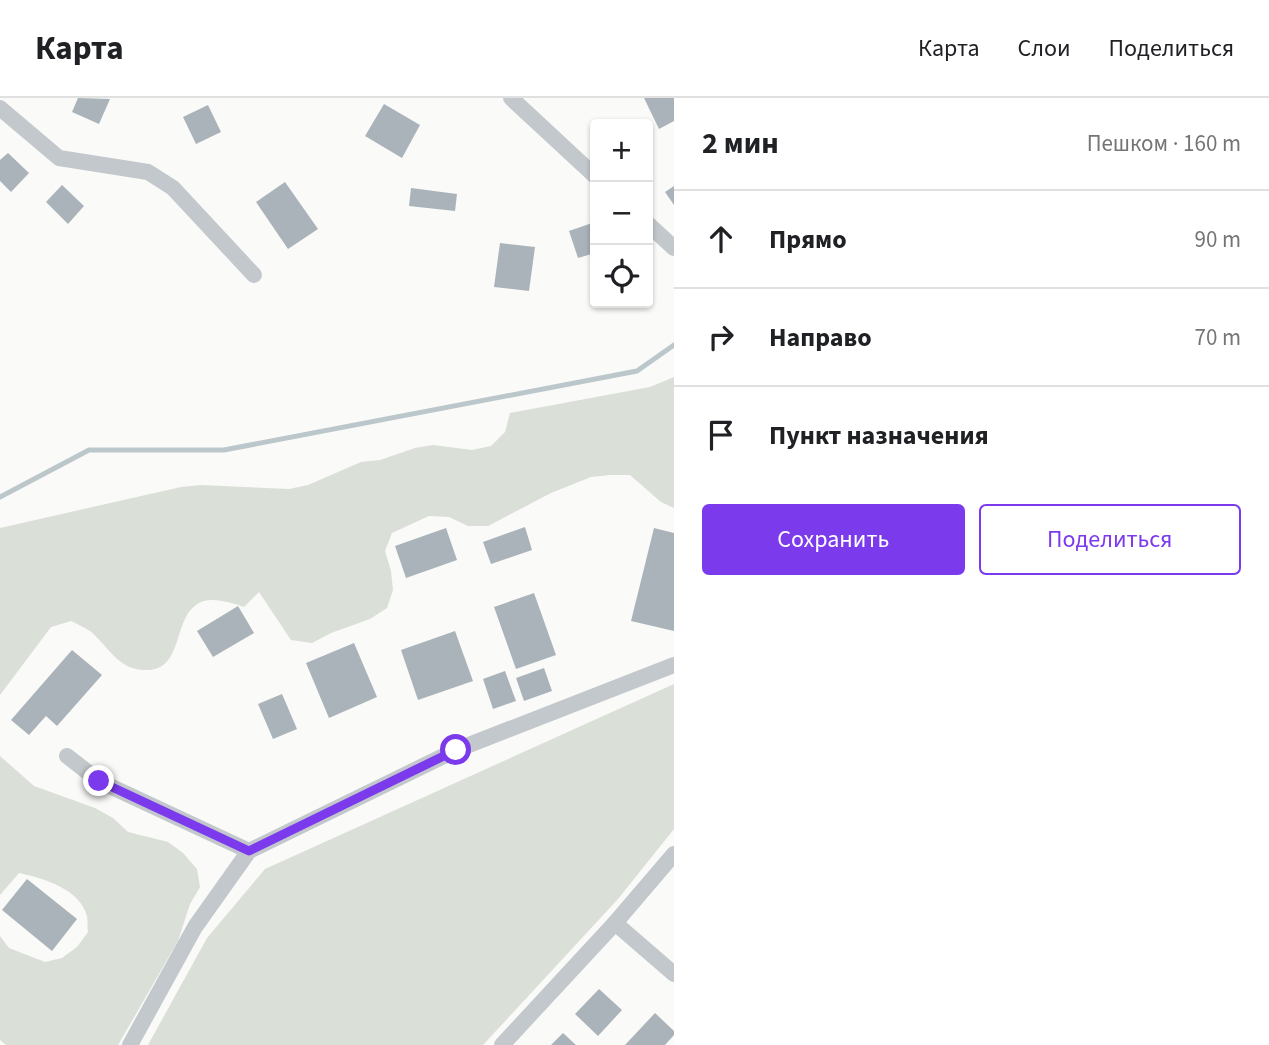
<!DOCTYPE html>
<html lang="ru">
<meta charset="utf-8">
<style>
:root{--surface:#fff;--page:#f6f6f6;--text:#202124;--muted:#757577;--line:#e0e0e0;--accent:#7c3aed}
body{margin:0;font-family:"Source Sans 3",sans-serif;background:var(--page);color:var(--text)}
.controls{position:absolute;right:21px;top:21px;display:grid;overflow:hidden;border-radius:7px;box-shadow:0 2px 5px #0004}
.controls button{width:63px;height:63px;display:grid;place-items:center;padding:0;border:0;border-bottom:2px solid var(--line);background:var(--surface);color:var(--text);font:35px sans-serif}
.stop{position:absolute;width:21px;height:21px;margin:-16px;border:5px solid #7c3aed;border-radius:50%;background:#fff}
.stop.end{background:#7c3aed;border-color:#fff;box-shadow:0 2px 7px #0008}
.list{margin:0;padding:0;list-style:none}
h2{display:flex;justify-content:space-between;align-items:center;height:91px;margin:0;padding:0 28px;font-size:30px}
h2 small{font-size:23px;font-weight:400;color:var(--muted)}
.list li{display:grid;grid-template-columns:46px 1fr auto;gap:21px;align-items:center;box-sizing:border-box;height:98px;padding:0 28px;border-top:2px solid var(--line)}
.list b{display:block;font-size:26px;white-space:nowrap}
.list em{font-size:23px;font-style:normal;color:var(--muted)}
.actions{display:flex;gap:14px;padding:21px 28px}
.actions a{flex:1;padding:16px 0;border:2px solid var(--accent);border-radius:7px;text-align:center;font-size:24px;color:var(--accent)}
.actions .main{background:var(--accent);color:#fff}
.icon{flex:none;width:38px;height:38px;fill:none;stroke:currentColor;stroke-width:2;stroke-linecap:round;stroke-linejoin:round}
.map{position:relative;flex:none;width:674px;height:947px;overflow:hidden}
header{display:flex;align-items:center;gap:42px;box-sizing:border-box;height:98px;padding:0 35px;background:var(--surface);border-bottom:2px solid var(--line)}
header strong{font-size:33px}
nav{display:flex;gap:38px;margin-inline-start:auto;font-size:24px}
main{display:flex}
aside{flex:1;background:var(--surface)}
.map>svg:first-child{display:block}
</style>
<header>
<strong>Карта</strong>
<nav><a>Карта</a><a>Слои</a><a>Поделиться</a></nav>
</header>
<main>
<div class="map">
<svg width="674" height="947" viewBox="0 0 674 947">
<rect width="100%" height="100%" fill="#fafaf8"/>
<!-- green -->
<g fill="#dadfd7">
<path d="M674,279V410L661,404L630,377H610L591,379L551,395L488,428H468L449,419L429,418L392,435L385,453L391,473L393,492L387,510L370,521L331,535L312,545L291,542L259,494L244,509C232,505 214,499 201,504C169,518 188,581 136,571C116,567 105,545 90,533C84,529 77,526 71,523L51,529L0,597V430L181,389L201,387L289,391L308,387L361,364L380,362L415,350L433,347L472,352L491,348L505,334L510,315L650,289Z"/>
<polygon points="674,586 674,731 618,801 483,947 148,947 207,840 265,771"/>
<path d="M0,658L34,688L95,710L113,720L128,734L168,744L183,755L197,771L200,789L190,806L178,843L118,947H6L0,942V838L9,850L45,864L62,860L77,849L88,834C87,829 88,823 87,818C80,791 43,780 19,775L0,797Z"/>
</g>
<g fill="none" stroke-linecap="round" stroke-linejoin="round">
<!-- stream -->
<polyline stroke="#bbc7cb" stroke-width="5" points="0,399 89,352 224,352 637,273 674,247"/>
</g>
<!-- building -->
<g fill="#aab3b9">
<polygon points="78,0 110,1 99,26 72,14"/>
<polygon points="644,0 674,0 674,23 659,31"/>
<polygon points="384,6 420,27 402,60 365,38"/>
<polygon points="208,7 221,34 196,46 183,19"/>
<polygon points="8,55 29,75 11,94 0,83 0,62"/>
<polygon points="285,84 318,131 288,151 256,104"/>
<polygon points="62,87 84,108 68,126 46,104"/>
<polygon points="674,88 674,107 665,94"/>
<polygon points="411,90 457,96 455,113 409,108"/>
<polygon points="595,124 595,155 578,160 569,133"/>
<polygon points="500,145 535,149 529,193 494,189"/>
<polygon points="525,429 532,452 491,466 483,444"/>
<polygon points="446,430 457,462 406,480 395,448"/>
<polygon points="654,430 674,435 674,533 631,523"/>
<polygon points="534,495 556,557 516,571 494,509"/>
<polygon points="238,508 254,535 213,559 197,533"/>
<polygon points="455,533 473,583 418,602 401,552"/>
<polygon points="354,545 377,599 329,620 306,565"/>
<polygon points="72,552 102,577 57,628 46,618 29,637 11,622"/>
<polygon points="544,570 552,593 524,603 516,580"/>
<polygon points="505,573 516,603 493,611 483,581"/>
<polygon points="282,596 297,631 273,641 258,606"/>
<polygon points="27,781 77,821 52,853 2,812"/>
<polygon points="599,891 622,912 598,938 575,916"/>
<polygon points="655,915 674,933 674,937 665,947 625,947"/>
<polygon points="563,935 576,947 551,947"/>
</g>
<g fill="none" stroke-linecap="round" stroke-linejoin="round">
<!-- minor -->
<g stroke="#c3c8cc" stroke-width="16">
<polyline points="511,0 595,78"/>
<polyline points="0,10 59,60 148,74 173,90 254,177"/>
<polyline points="648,126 674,150"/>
<polyline points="67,658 99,683 249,753"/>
<polyline points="615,825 674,876"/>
<polyline points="130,947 195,829 249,753 456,652 674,567"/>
<polyline points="502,947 615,825 674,756"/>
</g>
</g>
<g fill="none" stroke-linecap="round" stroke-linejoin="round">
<!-- route -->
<polyline stroke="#7c3aed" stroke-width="9" points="99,683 249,753 456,652"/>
</g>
</svg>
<div class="controls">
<button>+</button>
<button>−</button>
<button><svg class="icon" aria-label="locate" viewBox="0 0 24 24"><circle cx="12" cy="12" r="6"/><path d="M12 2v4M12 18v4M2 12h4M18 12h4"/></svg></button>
</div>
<div class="stop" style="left:456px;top:652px"></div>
<div class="stop end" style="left:99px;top:683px"></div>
</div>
<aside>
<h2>2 мин<small>Пешком · 160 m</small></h2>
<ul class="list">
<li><svg class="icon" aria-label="ahead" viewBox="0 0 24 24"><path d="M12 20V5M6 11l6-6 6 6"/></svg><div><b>Прямо</b></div><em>90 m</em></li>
<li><svg class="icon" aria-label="right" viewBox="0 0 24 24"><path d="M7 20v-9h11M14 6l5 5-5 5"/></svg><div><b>Направо</b></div><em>70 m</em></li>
<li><svg class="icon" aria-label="arrive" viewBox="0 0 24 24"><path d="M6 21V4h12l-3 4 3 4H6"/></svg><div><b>Пункт назначения</b></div></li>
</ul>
<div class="actions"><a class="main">Сохранить</a><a>Поделиться</a></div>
</aside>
</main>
